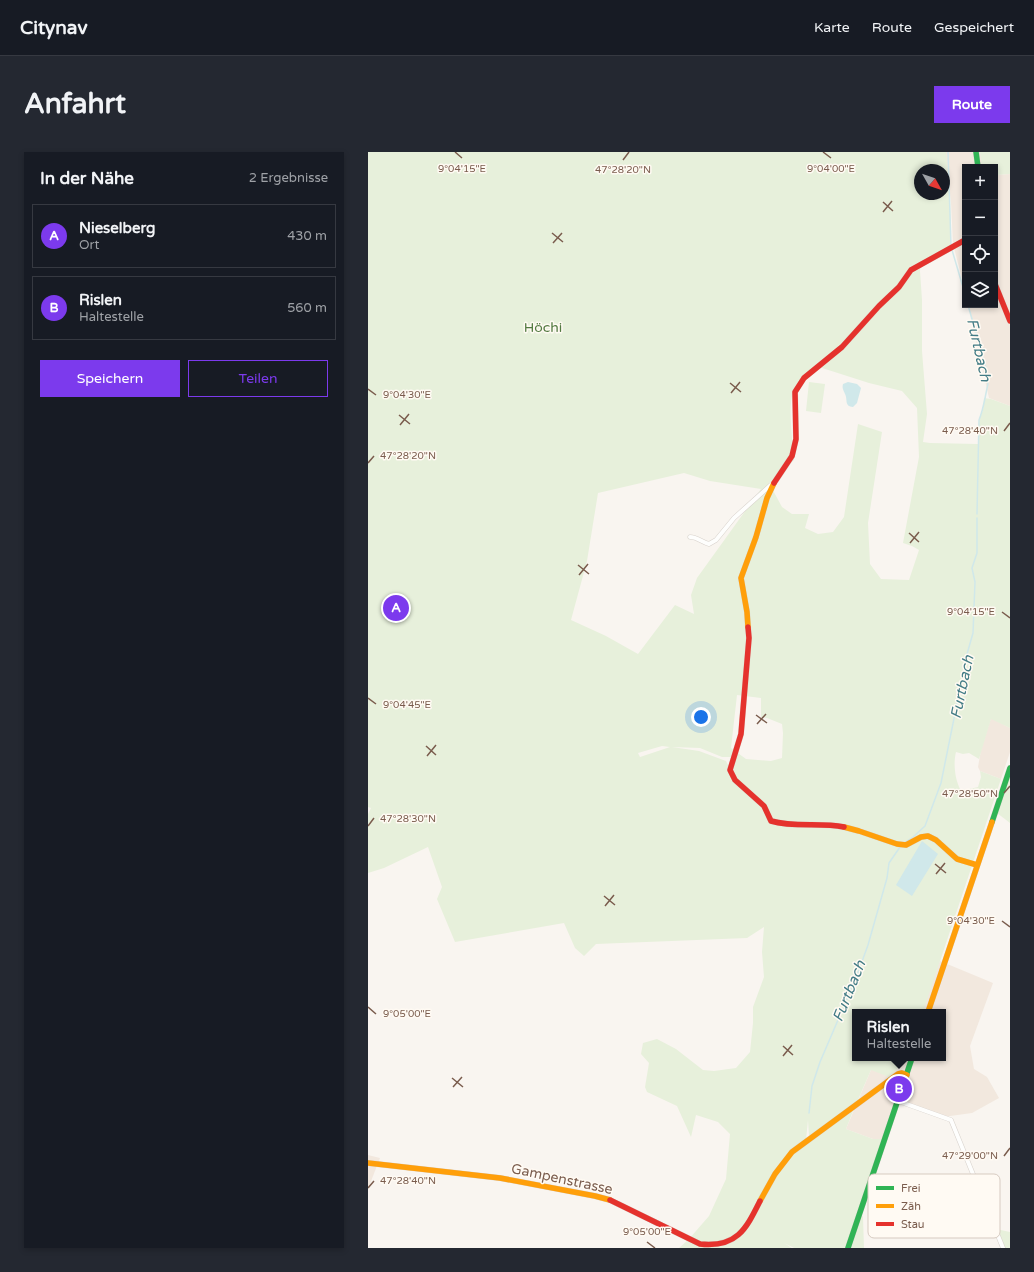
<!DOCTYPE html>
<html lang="de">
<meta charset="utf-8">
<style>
:root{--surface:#171b24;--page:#242831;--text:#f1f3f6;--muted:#9ea1a6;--line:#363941;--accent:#7c3aed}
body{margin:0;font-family:"Varela Round",sans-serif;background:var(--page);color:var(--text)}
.controls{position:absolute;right:12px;top:12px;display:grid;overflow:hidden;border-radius:0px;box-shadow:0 2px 6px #0003}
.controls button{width:36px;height:36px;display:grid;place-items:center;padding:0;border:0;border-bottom:1px solid var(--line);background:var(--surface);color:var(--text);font:20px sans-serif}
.compass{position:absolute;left:546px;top:12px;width:36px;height:36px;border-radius:50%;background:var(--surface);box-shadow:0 2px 6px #0003;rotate:130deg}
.you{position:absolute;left:333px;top:565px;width:14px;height:14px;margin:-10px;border:3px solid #fff;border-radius:50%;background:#1a73e8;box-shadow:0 0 0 6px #1a73e833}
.badge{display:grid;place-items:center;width:26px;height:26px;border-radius:50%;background:var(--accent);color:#fff;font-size:13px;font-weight:700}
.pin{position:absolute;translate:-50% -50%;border:2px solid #fff;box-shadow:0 1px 4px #0006}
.popup{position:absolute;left:484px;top:857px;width:94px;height:52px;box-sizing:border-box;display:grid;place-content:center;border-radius:0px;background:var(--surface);filter:drop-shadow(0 1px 3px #0005);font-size:13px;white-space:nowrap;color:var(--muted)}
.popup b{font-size:15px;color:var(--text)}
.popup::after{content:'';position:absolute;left:50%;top:100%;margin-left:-8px;border:8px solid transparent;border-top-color:var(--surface)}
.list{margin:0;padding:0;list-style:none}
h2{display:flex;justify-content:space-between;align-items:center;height:52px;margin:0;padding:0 16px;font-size:17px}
h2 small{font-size:13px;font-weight:400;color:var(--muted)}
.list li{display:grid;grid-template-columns:26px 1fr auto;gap:12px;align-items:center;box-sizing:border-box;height:64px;margin:0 8px 8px;padding:0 8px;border:1px solid var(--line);border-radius:0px}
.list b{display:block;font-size:15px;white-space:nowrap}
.list p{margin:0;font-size:13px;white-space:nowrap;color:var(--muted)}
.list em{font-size:13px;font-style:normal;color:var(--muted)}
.actions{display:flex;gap:8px;padding:12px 16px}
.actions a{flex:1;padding:9px 0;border:1px solid var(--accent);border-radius:0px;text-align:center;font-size:14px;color:var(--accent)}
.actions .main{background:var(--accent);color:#fff}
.icon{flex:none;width:22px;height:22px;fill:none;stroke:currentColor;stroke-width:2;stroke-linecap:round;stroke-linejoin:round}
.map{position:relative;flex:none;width:642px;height:1096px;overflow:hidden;border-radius:0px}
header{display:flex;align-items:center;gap:24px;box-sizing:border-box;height:56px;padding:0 20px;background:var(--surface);border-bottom:1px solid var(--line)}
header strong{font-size:19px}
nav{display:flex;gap:22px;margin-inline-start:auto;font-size:14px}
.intro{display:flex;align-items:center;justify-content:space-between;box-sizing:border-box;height:96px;padding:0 24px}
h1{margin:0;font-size:28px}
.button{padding:10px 18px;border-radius:0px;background:var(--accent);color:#fff;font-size:14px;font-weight:700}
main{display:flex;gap:24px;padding:0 24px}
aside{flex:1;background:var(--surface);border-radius:0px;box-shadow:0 2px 6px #0003}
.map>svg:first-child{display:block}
</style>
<header>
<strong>Citynav</strong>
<nav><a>Karte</a><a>Route</a><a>Gespeichert</a></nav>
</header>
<div class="intro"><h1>Anfahrt</h1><a class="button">Route</a></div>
<main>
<aside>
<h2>In der Nähe<small>2 Ergebnisse</small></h2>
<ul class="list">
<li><span class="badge">A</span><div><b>Nieselberg</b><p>Ort</p></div><em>430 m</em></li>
<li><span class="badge">B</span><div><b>Rislen</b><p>Haltestelle</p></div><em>560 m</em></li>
</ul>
<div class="actions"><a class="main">Speichern</a><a>Teilen</a></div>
</aside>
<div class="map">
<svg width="642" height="1096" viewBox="0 0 642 1096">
<rect width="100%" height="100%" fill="#f9f5f0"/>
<!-- residential -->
<g fill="#f2e8de">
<polygon points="577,0 614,0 615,15 597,15 597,138 585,92 583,51"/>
<polygon points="642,22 642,254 621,246 600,153 627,153 627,23"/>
<polygon points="623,566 642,576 642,600 633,627 612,619 610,615 613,598"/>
<polygon points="572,809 625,831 602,894 606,917 619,925 631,946 604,961 575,965 530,949 517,987 505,987 478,977 503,918 530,916 534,906 575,906 575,860 552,860"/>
<polygon points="0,1003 12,1006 0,1037"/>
</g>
<!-- green -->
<g fill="#e7f0db" fill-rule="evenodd">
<path d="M0,0H578L582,47L583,94L553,112L552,119L554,148V199L559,262L555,290L562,291L610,292L611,268L615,258L616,246L623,247L642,254V576L623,567L611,607L601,601L595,602L588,600C585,612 587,628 593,639L610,635L613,625L612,619L633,627L555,860H487V906H534L530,916L521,925L503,918L489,950L441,984L440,968L438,988L487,954L478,977L505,987H517L493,1061L495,1065L496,1096H426L416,1091L424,1096H311L321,1087L341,1064L358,1027L362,982L350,970L328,963L323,985L309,954L279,940L277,935L281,911L273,902L275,891L289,887L308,897L335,918L346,919L368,916L382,900L385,871V855L396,825L394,800L396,775L379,786L228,792L216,804L207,796L196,771L87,790L69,747L74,735L60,695L16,716L0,721V662L3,656L0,655ZM552,18H576V42H552ZM451,215L501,231L534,239L549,256L551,305L535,391L544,394L551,398L541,428L513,427L502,412L500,371L514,280L490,272L476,365L465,380L450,382L437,376L441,362H424L414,355L401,331L426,308C425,294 419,250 426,239C431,229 442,223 451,215ZM316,321L342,329L393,337L329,426L323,443L326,462L307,453L270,502L238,484L203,468L219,409L230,341ZM369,543L393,546V565L399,566L414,572L415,581L414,606L403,609L378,607L363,596ZM294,594L302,595L272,605L270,601ZM304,595L332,596L354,605H366L362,617L358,609L331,599Z"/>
<polygon points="612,0 642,0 642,22 627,23 627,15 614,15"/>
<polygon points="441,230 457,232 453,261 438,259"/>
<polygon points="642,623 642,671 629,661"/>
<polygon points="628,1077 642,1080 642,1096 635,1096"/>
</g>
<!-- water -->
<g fill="#d0e8ea">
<path d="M480,230L489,232L493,236L489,251L485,255C476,254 480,248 477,242C475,237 474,236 475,232Z"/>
<polygon points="554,689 570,702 544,744 528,733"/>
</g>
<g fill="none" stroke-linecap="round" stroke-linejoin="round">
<!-- stream -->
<g stroke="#d0e8ea" stroke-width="1.5">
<polyline points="580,0 583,94"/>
<polyline points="584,98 597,142"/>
<path d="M600,153L618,216V228L620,232C617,244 616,256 611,268L609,362"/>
<polyline points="536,691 545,685 557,674 573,631 599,502 605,481 607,430 604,416 609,401 609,366"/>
<polyline points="441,961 444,934 452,910 488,826 500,793 519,726 521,711 532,695"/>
</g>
<!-- street casing -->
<g stroke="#d7d1cb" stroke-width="5">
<g id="street">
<path d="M322,385C329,385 334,390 341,392L348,388L366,366L405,331"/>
<polyline points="530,949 583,968 635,1096"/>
</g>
</g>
<!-- fast casing -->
<g stroke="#d9d2cb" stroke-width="6">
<g id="fast">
<polyline points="608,0 610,15"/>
<polyline points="624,670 642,616"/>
<polyline points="480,1096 544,906"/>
</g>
</g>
<!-- slow casing -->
<g stroke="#d9d2cb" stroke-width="6">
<g id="slow">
<polyline points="380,475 379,460 373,426 388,385 399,346 406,331"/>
<polyline points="476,675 491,679 529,692 538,693 553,685 560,684 568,688 589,707 609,713"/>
<polyline points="560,860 624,670"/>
<polyline points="0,1011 132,1026 227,1044 242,1048"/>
<polyline points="392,1049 407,1022 424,1000 530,922 534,921 539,923"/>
</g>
</g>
<!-- jam casing -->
<g stroke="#d9d2cb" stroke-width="6">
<g id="jam">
<polyline points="627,132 642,169"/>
<polyline points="406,331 424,304 428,287 427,240 436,226 474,195 511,154 531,135 543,118 597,88"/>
<path d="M380,475L381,486L373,582L362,618L367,628L396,654L403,669C427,676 452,670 476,675"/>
<path d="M242,1048L332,1092C369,1096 378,1077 392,1049"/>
</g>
</g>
<!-- street -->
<use href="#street" stroke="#fefefd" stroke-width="4"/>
<!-- fast -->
<use href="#fast" stroke="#30b455" stroke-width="5.5"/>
<!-- slow -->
<use href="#slow" stroke="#ff9f0a" stroke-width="5.5"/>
<!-- jam -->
<use href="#jam" stroke="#e5322d" stroke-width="5.5"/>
</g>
<!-- ticks -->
<path fill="none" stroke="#7a5c4d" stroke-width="1.5" d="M87,0L94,6M455,0L463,6M255,8L261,0M515,50L525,59M515,60L524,49M184,81L195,90M185,91L194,81M362,231L373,240M0,237L8,243M363,241L372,230M31,263L42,272M32,273L41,262M636,279L642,271M0,311L6,304M541,381L551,390M542,391L551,380M210,413L221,422M211,423L220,412M634,460L642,466M0,546L8,552M388,563L399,571M389,572L398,562M58,594L68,603M59,604L68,593M636,641L642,634M0,674L6,666M567,712L578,721M568,722L577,711M236,744L247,753M237,754L246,743M634,769L642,775M0,855L8,862M415,894L425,903M415,904L424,893M84,926L95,935M85,935L94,925M636,1004L642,996M0,1036L6,1029M279,1090L287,1096"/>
<g text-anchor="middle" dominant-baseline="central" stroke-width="3" stroke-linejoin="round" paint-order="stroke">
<!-- park labels -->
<g font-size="14" fill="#537a41" stroke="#fffaf3">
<text x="175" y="175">Höchi</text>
</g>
<!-- street labels -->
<g font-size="14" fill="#7a5c4d" stroke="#fffaf3">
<text transform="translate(194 1027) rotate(12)">Gampenstrasse</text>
</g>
<!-- water labels -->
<g font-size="15" font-style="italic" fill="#437c86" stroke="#fffaf3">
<text transform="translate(611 198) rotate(77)">Furtbach</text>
<text transform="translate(594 535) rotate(-78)">Furtbach</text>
<text transform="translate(481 839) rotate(-68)">Furtbach</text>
</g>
</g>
<!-- legend -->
<rect x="500" y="1022" width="132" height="64" rx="6" fill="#fffaf3" stroke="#d7cbc1" stroke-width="1"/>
<rect x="508" y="1034" width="18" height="4" fill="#30b455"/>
<rect x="508" y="1052" width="18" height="4" fill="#ff9f0a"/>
<rect x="508" y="1070" width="18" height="4" fill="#e5322d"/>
<g font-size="11" fill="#7a5c4d">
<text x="533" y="1040">Frei</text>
<text x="533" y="1058">Zäh</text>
<text x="533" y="1076">Stau</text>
</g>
<g font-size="10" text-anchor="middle" fill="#7a5c4d" stroke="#fffaf3" stroke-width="3" stroke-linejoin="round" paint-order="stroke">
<text x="94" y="20">9°04'15"E</text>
<text x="463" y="20">9°04'00"E</text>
<text x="255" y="21">47°28'20"N</text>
<text x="39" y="246">9°04'30"E</text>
<text x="602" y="282">47°28'40"N</text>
<text x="40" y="307">47°28'20"N</text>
<text x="603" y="463">9°04'15"E</text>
<text x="39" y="556">9°04'45"E</text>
<text x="602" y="645">47°28'50"N</text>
<text x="40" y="670">47°28'30"N</text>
<text x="603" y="772">9°04'30"E</text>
<text x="39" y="865">9°05'00"E</text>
<text x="602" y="1007">47°29'00"N</text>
<text x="40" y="1032">47°28'40"N</text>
<text x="279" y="1083">9°05'00"E</text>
</g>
</svg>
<div class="controls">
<button>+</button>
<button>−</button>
<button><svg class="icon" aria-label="locate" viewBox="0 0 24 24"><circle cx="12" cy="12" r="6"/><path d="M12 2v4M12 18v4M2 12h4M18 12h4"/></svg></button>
<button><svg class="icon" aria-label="layers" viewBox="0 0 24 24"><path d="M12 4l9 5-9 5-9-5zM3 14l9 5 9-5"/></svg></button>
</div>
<svg class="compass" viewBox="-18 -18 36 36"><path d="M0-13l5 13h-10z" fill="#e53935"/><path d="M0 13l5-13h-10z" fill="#9ea1a6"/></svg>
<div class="you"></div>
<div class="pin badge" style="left:28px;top:456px">A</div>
<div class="pin badge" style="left:531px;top:937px">B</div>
<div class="popup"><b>Rislen</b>Haltestelle</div>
</div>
</main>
